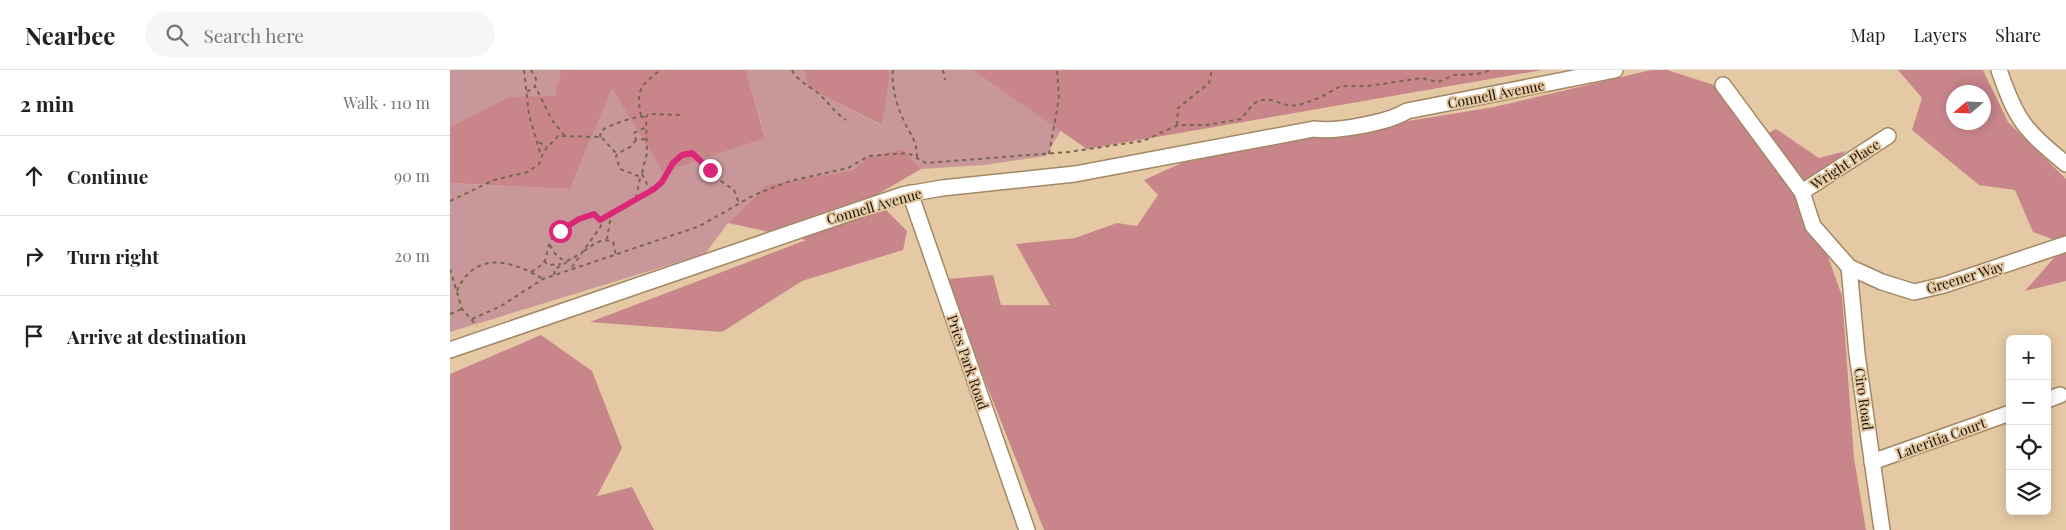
<!DOCTYPE html>
<meta charset="utf-8">
<style>
:root{--surface:#fff;--page:#f6f6f6;--text:#202124;--muted:#757577;--line:#e0e0e0}
body{margin:0;font-family:"Playfair Display",serif;background:var(--page);color:var(--text)}
.controls{position:absolute;right:15px;bottom:15px;display:grid;overflow:hidden;border-radius:8px;box-shadow:0 2px 12px #0003}
.controls button{width:45px;height:45px;display:grid;place-items:center;padding:0;border:0;border-bottom:1px solid var(--line);background:var(--surface);color:var(--text);font:25px sans-serif}
.compass{position:absolute;left:1496px;top:15px;width:45px;height:45px;border-radius:50%;background:var(--surface);box-shadow:0 2px 12px #0003;rotate:251deg}
.stop{position:absolute;width:15px;height:15px;margin:-11px;border:4px solid #db2777;border-radius:50%;background:#fff}
.stop.end{background:#db2777;border-color:#fff;box-shadow:0 1px 5px #0008}
.list{margin:0;padding:0;list-style:none}
h2{display:flex;justify-content:space-between;align-items:center;height:65px;margin:0;padding:0 20px;font-size:21px}
h2 small{font-size:16px;font-weight:400;color:var(--muted)}
.list li{display:grid;grid-template-columns:32px 1fr auto;gap:15px;align-items:center;box-sizing:border-box;height:80px;padding:0 20px;border-top:1px solid var(--line)}
.list b{display:block;font-size:19px;white-space:nowrap}
.list em{font-size:16px;font-style:normal;color:var(--muted)}
.icon{flex:none;width:28px;height:28px;fill:none;stroke:currentColor;stroke-width:2;stroke-linecap:round;stroke-linejoin:round}
.map{position:relative;flex:none;width:1616px;height:460px;overflow:hidden}
header{display:flex;align-items:center;gap:30px;box-sizing:border-box;height:70px;padding:0 25px;background:var(--surface);border-bottom:1px solid var(--line)}
header strong{font-size:24px}
nav{display:flex;gap:28px;margin-inline-start:auto;font-size:18px}
.search{width:350px;height:45px;background:var(--page);display:flex;align-items:center;gap:12px;box-sizing:border-box;padding:0 18px;border-radius:28px;color:var(--muted);font-size:19px}
main{display:flex}
aside{flex:1;background:var(--surface)}
.map>svg:first-child{display:block}
</style>
<header>
<strong>Nearbee</strong>
<div class="search"><svg class="icon" aria-label="search" viewBox="0 0 24 24"><circle cx="10" cy="10" r="6"/><path d="M15 15l6 6"/></svg>Search here</div>
<nav><a>Map</a><a>Layers</a><a>Share</a></nav>
</header>
<main>
<aside>
<h2>2 min<small>Walk · 110 m</small></h2>
<ul class="list">
<li><svg class="icon" aria-label="ahead" viewBox="0 0 24 24"><path d="M12 20V5M6 11l6-6 6 6"/></svg><div><b>Continue</b></div><em>90 m</em></li>
<li><svg class="icon" aria-label="right" viewBox="0 0 24 24"><path d="M7 20v-9h11M14 6l5 5-5 5"/></svg><div><b>Turn right</b></div><em>20 m</em></li>
<li><svg class="icon" aria-label="arrive" viewBox="0 0 24 24"><path d="M6 21V4h12l-3 4 3 4H6"/></svg><div><b>Arrive at destination</b></div></li>
</ul>
</aside>
<div class="map">
<svg width="1616" height="460" viewBox="0 0 1616 460">
<rect width="100%" height="100%" fill="#e5c9a4"/>
<!-- green -->
<g fill="#c8979a">
<polygon points="0,0 111,0 105,27 58,27 0,57"/>
<polygon points="296,0 354,0 358,18 431,55 440,3 436,0 522,0 611,60 596,86 534,95 471,99 453,79 419,86 403,100 316,115 278,153 255,184 0,262 0,113 120,119 162,17 315,67"/>
</g>
<!-- forest -->
<g fill="#c8868b" fill-rule="evenodd">
<polygon points="111,0 296,0 315,68 213,102 162,18 120,119 0,113 0,57 58,27 105,26"/>
<polygon points="354,0 436,0 440,3 432,55 358,18"/>
<polygon points="522,0 1092,0 637,79"/>
<polygon points="1201,0 1217,0 1264,15 1305,70 1326,59 1369,88 1396,81 1347,129 1376,181 1392,226 1404,388 1416,460 594,460 535,311 498,209 543,205 551,235 600,235 566,174 625,168 667,153 687,156 708,125 694,110 749,85 1044,37"/>
<path d="M1448,0H1533L1558,52L1616,109V211L1575,221L1616,174L1583,162L1565,120L1529,115L1462,60L1472,28ZM1504,22H1534V52H1504Z"/>
<polygon points="453,79 471,99 423,127 457,161 453,180 352,211 272,262 140,252 356,170 278,153 316,115 403,100 419,86"/>
<polygon points="91,265 142,301 172,378 147,426 182,417 204,460 0,460 0,304"/>
</g>
<g fill="none" stroke-linecap="round" stroke-linejoin="round">
<!-- minor casing -->
<g stroke="#a38866" stroke-width="18">
<g id="minor">
<path d="M1549,0C1567,52 1574,59 1616,94"/>
<polyline points="1273,15 1352,122 1363,156 1399,197 1432,212 1464,222 1494,215 1616,174"/>
<polyline points="1352,122 1438,66"/>
<polyline points="460,123 577,460"/>
<polyline points="1399,197 1407,284 1432,460"/>
<path d="M0,280L452,125L492,118L625,104L864,59C887,62 937,53 957,41L1165,0"/>
<polyline points="1597,330 1610,325"/>
<polyline points="1422,392 1560,343"/>
</g>
</g>
<!-- path -->
<g stroke="#78664e" stroke-width="2" stroke-dasharray="4 4" stroke-linecap="butt">
<polyline points="74,0 79,45 91,86"/>
<polyline points="81,0 86,9 85,16"/>
<path d="M342,0C348,12 360,16 369,24C379,33 385,43 396,50"/>
<path d="M443,0C441,16 447,37 454,51C461,67 467,69 467,88"/>
<polyline points="493,0 495,10"/>
<polyline points="77,22 85,16 102,50 114,65"/>
<path d="M191,46C186,18 190,17 210,0"/>
<polyline points="727,55 728,38 759,13 762,0"/>
<path d="M150,67L151,61C159,55 187,45 196,47"/>
<polyline points="195,69 186,70 184,63 196,57"/>
<polyline points="186,70 180,77 167,84 166,87 170,99 191,107"/>
<polyline points="89,72 97,77"/>
<polyline points="599,84 609,28 607,0"/>
<polyline points="192,103 197,83 196,47 198,44 233,45"/>
<polyline points="192,104 198,116 203,119"/>
<polyline points="186,128 190,108"/>
<polyline points="0,131 44,110 78,102 89,94 94,81 108,66 151,67 167,84"/>
<path d="M161,145C174,137 203,122 211,112C223,100 223,87 242,83L252,91L268,109L284,120L289,133"/>
<polyline points="151,149 161,145 157,169"/>
<path d="M100,175C104,183 108,189 117,191L130,184"/>
<path d="M134,181C144,174 152,167 163,172L166,185"/>
<polyline points="94,191 98,195 111,194"/>
<polyline points="0,199 12,239 27,256"/>
<path d="M81,202C102,190 93,187 101,170C105,160 133,146 144,144L150,150L151,156L122,197"/>
<polyline points="104,205 105,199 117,192"/>
<path d="M7,221C25,180 62,190 93,209"/>
<polyline points="0,244 12,239"/>
<polyline points="22,249 51,236 93,209 250,156 304,125 340,111 398,98 419,86 458,83 476,93 618,82 693,71 728,55 757,55 791,49 803,34 810,30 821,30 840,36 849,35 869,28 891,16 918,16 972,8 988,12 1004,5 1027,4 1042,0"/>
</g>
<!-- minor -->
<use href="#minor" stroke="#fff" stroke-width="15"/>
</g>
<g fill="none" stroke-linecap="round" stroke-linejoin="round">
<!-- route -->
<polyline stroke="#db2777" stroke-width="6" points="110,161 129,149 144,144 150,150 204,119 212,112 223,93 232,85 242,83 260,100"/>
</g>
<g text-anchor="middle" dominant-baseline="central" stroke-width="4" stroke-linejoin="round" paint-order="stroke">
<!-- street labels -->
<g font-size="14" fill="#1a1004" stroke="#e5c9a4">
<text transform="translate(1046 24) rotate(-11)">Connell Avenue</text>
<text transform="translate(1395 94) rotate(-33)">Wright Place</text>
<text transform="translate(424 136) rotate(-16)">Connell Avenue</text>
<text transform="translate(1515 207) rotate(-17)">Greener Way</text>
<text transform="translate(518 292) rotate(71)">Pries Park Road</text>
<text transform="translate(1414 329) rotate(82)">Ciro Road</text>
<text transform="translate(1491 368) rotate(-20)">Lateritia Court</text>
</g>
</g>
</svg>
<div class="controls">
<button>+</button>
<button>−</button>
<button><svg class="icon" aria-label="locate" viewBox="0 0 24 24"><circle cx="12" cy="12" r="6"/><path d="M12 2v4M12 18v4M2 12h4M18 12h4"/></svg></button>
<button><svg class="icon" aria-label="layers" viewBox="0 0 24 24"><path d="M12 4l9 5-9 5-9-5zM3 14l9 5 9-5"/></svg></button>
</div>
<svg class="compass" viewBox="-18 -18 36 36"><path d="M0-13l5 13h-10z" fill="#e53935"/><path d="M0 13l5-13h-10z" fill="#757577"/></svg>
<div class="stop" style="left:110px;top:161px"></div>
<div class="stop end" style="left:260px;top:100px"></div>
</div>
</main>
